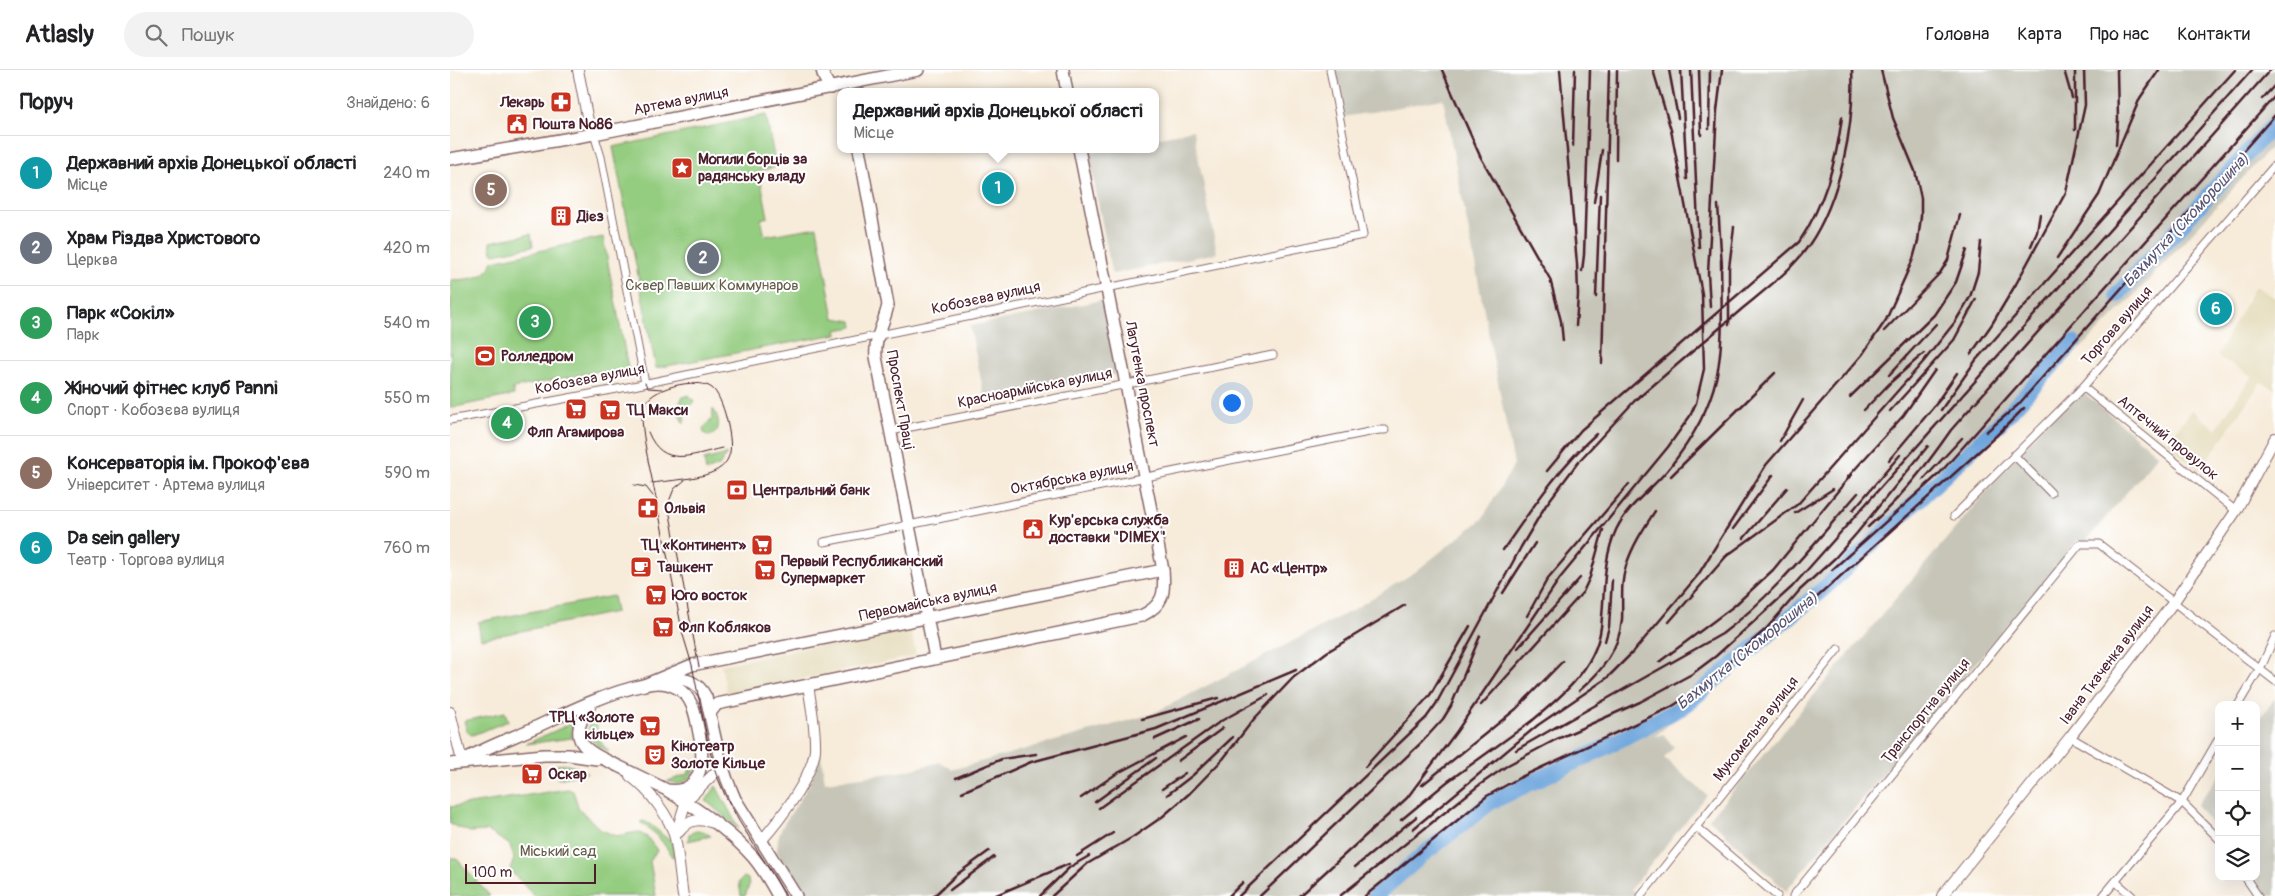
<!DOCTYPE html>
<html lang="uk">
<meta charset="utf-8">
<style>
:root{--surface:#fff;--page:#f2f2f2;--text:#202124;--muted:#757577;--line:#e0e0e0;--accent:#0b8043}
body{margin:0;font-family:Pangolin,sans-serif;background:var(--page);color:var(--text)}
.controls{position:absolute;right:15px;bottom:15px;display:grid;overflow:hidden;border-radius:10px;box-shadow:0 5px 20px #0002}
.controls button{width:45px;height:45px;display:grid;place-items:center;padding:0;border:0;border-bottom:1px solid var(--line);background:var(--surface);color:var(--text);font:25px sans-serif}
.scale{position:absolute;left:15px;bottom:12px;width:131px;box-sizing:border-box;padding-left:5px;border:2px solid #4a1f2b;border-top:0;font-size:14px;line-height:18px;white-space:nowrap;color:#4a1f2b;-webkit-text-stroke:4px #fff;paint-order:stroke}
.you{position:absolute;left:781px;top:332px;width:18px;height:18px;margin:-12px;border:4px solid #fff;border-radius:50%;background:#1a73e8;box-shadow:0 0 0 8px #1a73e833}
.badge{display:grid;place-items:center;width:32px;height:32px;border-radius:50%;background:var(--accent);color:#fff;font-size:16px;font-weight:700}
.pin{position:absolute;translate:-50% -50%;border:2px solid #fff;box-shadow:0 1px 5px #0006}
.popup{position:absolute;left:387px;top:18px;width:322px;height:65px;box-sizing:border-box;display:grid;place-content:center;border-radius:10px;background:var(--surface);filter:drop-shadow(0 1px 4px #0005);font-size:16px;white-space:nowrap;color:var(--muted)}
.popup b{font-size:19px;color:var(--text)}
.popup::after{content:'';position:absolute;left:50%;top:100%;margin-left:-10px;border:10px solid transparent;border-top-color:var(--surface)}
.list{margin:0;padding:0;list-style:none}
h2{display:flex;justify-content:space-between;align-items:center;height:65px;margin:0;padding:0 20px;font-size:21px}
h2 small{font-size:16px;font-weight:400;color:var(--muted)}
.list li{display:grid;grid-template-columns:32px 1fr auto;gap:15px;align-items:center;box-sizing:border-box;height:75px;padding:0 20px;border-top:1px solid var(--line)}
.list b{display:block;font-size:19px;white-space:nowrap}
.list p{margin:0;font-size:16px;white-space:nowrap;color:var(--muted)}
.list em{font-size:16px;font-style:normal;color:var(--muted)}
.icon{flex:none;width:28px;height:28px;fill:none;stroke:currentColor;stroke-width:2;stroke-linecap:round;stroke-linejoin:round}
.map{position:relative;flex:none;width:1825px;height:826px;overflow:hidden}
header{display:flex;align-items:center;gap:30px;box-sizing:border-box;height:70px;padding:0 25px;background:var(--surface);border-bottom:1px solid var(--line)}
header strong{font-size:24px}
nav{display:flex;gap:28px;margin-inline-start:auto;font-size:18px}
.search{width:350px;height:45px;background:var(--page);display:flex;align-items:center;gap:12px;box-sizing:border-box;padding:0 18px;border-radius:28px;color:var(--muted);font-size:19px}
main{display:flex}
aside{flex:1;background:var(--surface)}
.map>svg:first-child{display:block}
</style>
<header>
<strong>Atlasly</strong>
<div class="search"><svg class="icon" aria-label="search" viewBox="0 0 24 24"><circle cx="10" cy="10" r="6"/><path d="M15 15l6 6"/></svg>Пошук</div>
<nav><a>Головна</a><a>Карта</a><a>Про нас</a><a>Контакти</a></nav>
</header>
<main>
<aside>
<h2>Поруч<small>Знайдено: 6</small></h2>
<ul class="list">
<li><span class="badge" style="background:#0f9aa8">1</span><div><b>Державний архів Донецької області</b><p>Місце</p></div><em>240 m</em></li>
<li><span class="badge" style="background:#6b7280">2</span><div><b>Храм Різдва Христового</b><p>Церква</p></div><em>420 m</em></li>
<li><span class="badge" style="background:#2e9e5b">3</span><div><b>Парк «Сокіл»</b><p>Парк</p></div><em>540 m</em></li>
<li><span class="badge" style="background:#2e9e5b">4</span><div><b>Жіночий фітнес клуб Panni</b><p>Спорт · Кобозєва вулиця</p></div><em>550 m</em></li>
<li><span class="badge" style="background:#8d6e63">5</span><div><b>Консерваторія ім. Прокоф'єва</b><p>Університет · Артема вулиця</p></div><em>590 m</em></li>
<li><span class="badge" style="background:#0f9aa8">6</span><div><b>Da sein gallery</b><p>Театр · Торгова вулиця</p></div><em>760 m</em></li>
</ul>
</aside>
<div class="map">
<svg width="1825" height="826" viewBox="0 0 1825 826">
<rect width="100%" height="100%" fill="#fff"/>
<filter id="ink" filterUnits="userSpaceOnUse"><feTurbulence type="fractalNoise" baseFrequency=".02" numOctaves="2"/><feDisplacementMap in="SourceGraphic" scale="10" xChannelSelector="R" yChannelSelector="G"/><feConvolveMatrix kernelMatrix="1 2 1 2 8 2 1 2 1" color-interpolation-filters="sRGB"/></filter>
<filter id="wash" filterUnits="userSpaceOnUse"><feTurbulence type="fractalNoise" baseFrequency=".0096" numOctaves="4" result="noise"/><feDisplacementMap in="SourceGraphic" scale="20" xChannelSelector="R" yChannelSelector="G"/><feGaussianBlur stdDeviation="1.12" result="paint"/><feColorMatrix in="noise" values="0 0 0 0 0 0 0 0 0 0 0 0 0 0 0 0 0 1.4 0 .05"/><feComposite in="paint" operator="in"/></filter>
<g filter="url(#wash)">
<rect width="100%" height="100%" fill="#f7ebd9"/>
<!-- built -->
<g fill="#e4dbba">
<polygon points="1805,216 1825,228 1825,319 1811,312 1749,402 1716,373 1742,340 1766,359 1802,306 1767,286"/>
<polygon points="460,556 466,586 277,624 271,595"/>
</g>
<!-- industrial -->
<g fill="#c6c5b8">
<polygon points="885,0 1825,0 1825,73 1682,228 1399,505 1204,667 1213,664 1224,677 1214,688 1257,725 1181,819 1188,826 354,826 327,782 328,768 332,757 359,715 366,697 370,680 375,712 455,701 490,692 500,697 501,700 702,644 901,541 965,502 1032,449 1064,395 993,29 894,47"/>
<polygon points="743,60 767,183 662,204 638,81 706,79 706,68"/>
<polygon points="653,230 668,304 535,330 520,256"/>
<polygon points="1626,316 1708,385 1636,471 1627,471 1336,821 1259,749"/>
<polygon points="1825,628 1825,826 1815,826 1800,807 1806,807 1806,654"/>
<polygon points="1769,705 1769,765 1747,735"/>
</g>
<!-- green -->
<g fill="#94cc80" stroke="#6f7656">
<polygon points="316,45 326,97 309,101 318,147 311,149 315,166 367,157 384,248 402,251 403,257 386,260 387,264 206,298 163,77"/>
<polygon points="81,164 83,176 44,184 42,182 40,172"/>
<path d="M153,167L179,303L152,309L150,301L63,318L64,325L0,338L1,210C17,209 37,210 43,191Z"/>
<path d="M239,325L244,331L235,342L234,353C227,345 227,335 233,327Z"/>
<path d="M263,339C270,348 272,363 259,366L254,363L253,359L262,349Z"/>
<polygon points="277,384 269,396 256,401 254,390"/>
<polygon points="163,526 166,542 31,569 28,552"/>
<polygon points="55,642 58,651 25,664 21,665 17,661 14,651"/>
<path d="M149,646C144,660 148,672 159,681C146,675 137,670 139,654Z"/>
<polygon points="122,653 122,668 76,674"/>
<path d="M246,689C245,702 239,712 227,714L218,711L238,704L242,692Z"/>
<polygon points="115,694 129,698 137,703 108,709 106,695"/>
<polygon points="266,716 289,759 256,731"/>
<polygon points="118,719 123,721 129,739 151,760 166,766 188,762 197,767 207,780 200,791 206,826 84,826 60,800 64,788 60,775 38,761 20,762 0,754 0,737"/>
<path d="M193,751C205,755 211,766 222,771L224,788L207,765L190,752Z"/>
<polygon points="246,761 254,762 261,766 238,771 239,764"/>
<polygon points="0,788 6,788 40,826 0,826"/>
<polygon points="294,807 298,809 299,816 295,826 291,826 289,812"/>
</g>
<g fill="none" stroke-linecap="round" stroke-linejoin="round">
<!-- river -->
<g stroke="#6ea6dd" stroke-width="16">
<polyline points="1667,225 1825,53"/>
<polyline points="925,826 975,783 1041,732 1154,678 1233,637 1379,514 1546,357 1623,273"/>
</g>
</g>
</g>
<g filter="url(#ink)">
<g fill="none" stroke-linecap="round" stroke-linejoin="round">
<!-- street casing -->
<g stroke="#876668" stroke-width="9">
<g id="street">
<polyline points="144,64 151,87 195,313"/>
<polyline points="1633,317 1786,441"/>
<polyline points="0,350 183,316 913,165 880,0"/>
<polyline points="441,361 823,285"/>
<polyline points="1564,385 1601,423"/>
<polyline points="1504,446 1633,317 1825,95"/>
<polyline points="374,472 929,360 935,360"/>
<polyline points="1788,635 1813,593 1825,566"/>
<polyline points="1620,667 1732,732 1769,769"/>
<polyline points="1246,757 1327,826"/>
<polyline points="1795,807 1808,826"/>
<polyline points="1666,812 1682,826"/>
<polyline points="1191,826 1388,579"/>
<polyline points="1343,826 1630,474 1649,474 1825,611"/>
<polyline points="1653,826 1732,732 1769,668"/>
</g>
</g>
<!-- secondary casing -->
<g stroke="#876668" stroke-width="12">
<g id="secondary">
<polyline points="128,0 138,51 144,64"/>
<polyline points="0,642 12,691"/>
<path d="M180,706C198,719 220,746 225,768C229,787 230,807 233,826"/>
<polyline points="240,727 271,697"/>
<path d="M229,762C239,749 248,748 264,753"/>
<polyline points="225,767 236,731 245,711"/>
<path d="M311,771C329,751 362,708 365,680C366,659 361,635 358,615"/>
<polyline points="1492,826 1620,667 1723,533 1786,441 1825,368"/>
</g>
</g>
<!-- primary casing -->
<g stroke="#876668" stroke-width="14">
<g id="primary">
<polyline points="372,0 374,7 380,18"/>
<polyline points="613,0 617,22"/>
<path d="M409,79L438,235C434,254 424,268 426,287L485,588"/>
<polyline points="0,89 144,64 468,0"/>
<path d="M215,610C234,607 247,610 256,627C265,666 268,692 285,729L346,826"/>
<polyline points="194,615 242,595 713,500"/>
<path d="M260,643L267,634L691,546C714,535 715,523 713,500L629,79"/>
<path d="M12,691C36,677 62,668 88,656C120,641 159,622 194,615C205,612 217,612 227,618C245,628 246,650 250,668C255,694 250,725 217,720C201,712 184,704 168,696C134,680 114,671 142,632"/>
<polyline points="0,694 94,685 119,685 147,689"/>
<path d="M218,721C248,739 280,761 303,787C313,799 321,813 328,826"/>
</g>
</g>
<!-- street -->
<use href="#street" stroke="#fff" stroke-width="7"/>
<!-- secondary -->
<use href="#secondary" stroke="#fff" stroke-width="10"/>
<!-- primary -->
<use href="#primary" stroke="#fff" stroke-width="11"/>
<!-- tram -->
<g stroke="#4a1f2b" stroke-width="1">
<polyline points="195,313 198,318 212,319"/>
<path d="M198,362C213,399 241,385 272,378"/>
<polyline points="235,410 224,419 218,434 249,597"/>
<path d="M201,413H203C221,410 256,409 270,398C275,395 279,388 280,382C283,369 273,326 262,318C247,306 198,318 193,338C188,356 205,418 208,439L233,565L242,595L259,678L266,704L275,725L289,751L336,826"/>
<polyline points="184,415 196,417 203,426"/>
</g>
<!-- rail -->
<g stroke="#4a1f2b" stroke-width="2.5">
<polyline points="992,0 1030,86 1100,209 1111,251 1113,271"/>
<polyline points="1110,0 1127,194 1128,225 1126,256"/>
<polyline points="1219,0 1228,48"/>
<polyline points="1231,0 1237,109"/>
<polyline points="1241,0 1249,178"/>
<polyline points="1249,0 1251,65"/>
<polyline points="1614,0 1622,28"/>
<polyline points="1625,0 1625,60"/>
<polyline points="1812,29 1825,15"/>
<polyline points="1158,38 1159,0"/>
<polyline points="1259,59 1260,0"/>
<polyline points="1666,75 1668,49 1667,0"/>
<polyline points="1123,76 1125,0"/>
<polyline points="1166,89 1167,0"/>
<polyline points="1144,132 1152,80"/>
<polyline points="1268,135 1272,197"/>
<polyline points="1581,176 1587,162 1590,144"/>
<polyline points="1607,188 1649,125 1690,28 1709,0"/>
<polyline points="1132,201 1134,185 1140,0"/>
<polyline points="1146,227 1150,125"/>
<polyline points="1260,237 1258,203 1267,41 1272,0"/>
<polyline points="1279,255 1279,198 1284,157"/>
<polyline points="1434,261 1490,203 1498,190 1510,145"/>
<polyline points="1521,284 1542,254 1566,214 1616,122 1635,35 1634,0"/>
<polyline points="1152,293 1159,32"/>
<polyline points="1439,305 1486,254"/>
<polyline points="1400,327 1484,245 1506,212 1517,180"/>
<path d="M1186,330C1222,299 1257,269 1293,238C1316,219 1342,200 1359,175C1390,130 1405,55 1402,0"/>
<polyline points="1487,332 1507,303"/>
<polyline points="1414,340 1441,312 1474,283"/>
<polyline points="1491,340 1526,290 1785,0"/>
<polyline points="1440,341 1504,270 1526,229"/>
<polyline points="1536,362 1568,335 1825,45"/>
<polyline points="1330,371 1353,330"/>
<polyline points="1439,390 1492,327"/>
<path d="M1097,401L1131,360L1349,172C1375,133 1386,93 1392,47"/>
<polyline points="1221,406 1325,303"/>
<polyline points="1397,408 1453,346 1485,300"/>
<polyline points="1473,410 1512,368"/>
<polyline points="1403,440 1450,385"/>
<polyline points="1345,443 1383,419"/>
<path d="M1418,457C1451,428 1476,396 1501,360L1820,0"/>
<polyline points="1283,459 1323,405"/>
<polyline points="1294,468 1337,418"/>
<path d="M1053,480C1081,440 1109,397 1146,364"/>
<polyline points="1275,487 1348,434 1474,291 1505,252 1520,227 1528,202 1531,172"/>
<polyline points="1382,500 1490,403 1825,26"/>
<polyline points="1053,523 1085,473"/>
<polyline points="1077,546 1098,508 1179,414"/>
<polyline points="1219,552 1280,482"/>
<polyline points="1334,557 1546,366 1574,338"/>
<polyline points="1155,571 1159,557 1162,510"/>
<polyline points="1068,578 1130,508"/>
<polyline points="1209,592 1284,536 1323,500 1401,405"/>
<path d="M1129,621C1151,602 1169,580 1172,550C1173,532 1170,514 1176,496C1182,476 1194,458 1205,441"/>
<polyline points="1031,635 1133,522 1140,507 1153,460"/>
<polyline points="692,649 768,628"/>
<path d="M1078,654C1109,629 1146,599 1151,557C1155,524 1152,491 1166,460C1179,433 1203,419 1220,397C1279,323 1272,279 1271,190"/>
<path d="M1105,658L1272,564C1324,525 1365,472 1408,423"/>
<polyline points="705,669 749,649"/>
<polyline points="1066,680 1111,654"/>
<polyline points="728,691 773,658"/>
<polyline points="915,697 980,625 1020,556"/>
<polyline points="506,708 552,689 586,684"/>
<polyline points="972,715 1066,639 1113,591"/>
<polyline points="712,719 735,703"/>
<polyline points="512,722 581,692 706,659 846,600"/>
<polyline points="717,725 743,705 783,667"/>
<polyline points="631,728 666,704 736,667"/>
<polyline points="645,732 706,688"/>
<polyline points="649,738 771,651 818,625"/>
<polyline points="951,750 997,712 1083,650"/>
<polyline points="963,759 1088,655 1157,608 1184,581 1248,505 1316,395 1412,285 1436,250 1463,189 1468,171 1471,146 1471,128 1465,101 1443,48 1431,0"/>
<polyline points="627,786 663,763"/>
<polyline points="905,797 966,747"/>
<polyline points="500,820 544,787"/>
<polyline points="484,826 506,805 539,781"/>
<polyline points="544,826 619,794"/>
<polyline points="590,826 620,797 639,786"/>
<polyline points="602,826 637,794 683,767 712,747 740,723 773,689 804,649 844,607 877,582 955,535"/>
<polyline points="779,826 793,812"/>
<polyline points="789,826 976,648 986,634 1071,477 1096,435 1129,391 1190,325"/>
<polyline points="810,826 972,672 993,649 1001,636 1030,566"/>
<polyline points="849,826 957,728 1007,661 1110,508 1218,377 1240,346 1246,333 1254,299 1252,224 1221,60 1203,0"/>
<polyline points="890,826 1028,716 1058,695 1105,670 1190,632 1242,604 1266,586 1342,517 1802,0"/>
<polyline points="915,826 1037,726 1069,708 1221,637 1243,623 1316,559 1350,520 1385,488 1407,463 1478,376"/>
</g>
</g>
</g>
<!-- icons -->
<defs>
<g id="pharmacy-square" transform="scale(1.125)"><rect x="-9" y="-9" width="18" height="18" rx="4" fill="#c8321e" stroke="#fff"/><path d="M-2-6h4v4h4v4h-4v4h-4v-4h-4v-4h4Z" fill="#fff"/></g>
<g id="civic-square" transform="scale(1.125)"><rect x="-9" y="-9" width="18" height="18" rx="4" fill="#c8321e" stroke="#fff"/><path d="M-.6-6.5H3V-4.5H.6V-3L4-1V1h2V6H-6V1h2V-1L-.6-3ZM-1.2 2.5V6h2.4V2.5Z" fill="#fff"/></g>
<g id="sight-square" transform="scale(1.125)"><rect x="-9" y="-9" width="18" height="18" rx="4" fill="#c8321e" stroke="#fff"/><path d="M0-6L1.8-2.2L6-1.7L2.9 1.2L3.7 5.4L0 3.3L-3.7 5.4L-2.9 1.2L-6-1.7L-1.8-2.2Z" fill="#fff"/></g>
<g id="building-square" transform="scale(1.125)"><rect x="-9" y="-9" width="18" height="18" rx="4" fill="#c8321e" stroke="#fff"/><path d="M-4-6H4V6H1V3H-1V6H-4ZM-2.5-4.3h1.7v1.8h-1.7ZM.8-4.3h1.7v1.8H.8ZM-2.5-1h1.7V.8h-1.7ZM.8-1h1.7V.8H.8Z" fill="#fff"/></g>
<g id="stadium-square" transform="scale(1.125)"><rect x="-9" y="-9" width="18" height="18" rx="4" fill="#c8321e" stroke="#fff"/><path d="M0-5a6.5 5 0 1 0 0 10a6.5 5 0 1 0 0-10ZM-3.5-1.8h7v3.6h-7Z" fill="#fff"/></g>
<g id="supermarket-square" transform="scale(1.125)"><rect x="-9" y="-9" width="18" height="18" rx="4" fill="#c8321e" stroke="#fff"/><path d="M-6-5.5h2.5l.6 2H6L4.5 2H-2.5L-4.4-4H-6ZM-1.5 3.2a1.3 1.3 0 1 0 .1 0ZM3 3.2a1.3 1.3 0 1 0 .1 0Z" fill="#fff"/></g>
<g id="bank-square" transform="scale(1.125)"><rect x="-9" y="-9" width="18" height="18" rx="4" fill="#c8321e" stroke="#fff"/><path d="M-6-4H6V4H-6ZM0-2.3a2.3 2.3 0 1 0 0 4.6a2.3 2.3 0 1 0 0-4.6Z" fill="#fff"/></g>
<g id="cafe-square" transform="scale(1.125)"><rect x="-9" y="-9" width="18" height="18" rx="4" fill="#c8321e" stroke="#fff"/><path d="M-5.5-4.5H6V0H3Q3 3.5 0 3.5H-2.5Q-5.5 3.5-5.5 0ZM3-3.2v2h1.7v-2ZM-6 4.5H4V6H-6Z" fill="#fff"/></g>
<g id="theatre-square" transform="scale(1.125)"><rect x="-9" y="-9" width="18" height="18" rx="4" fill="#c8321e" stroke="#fff"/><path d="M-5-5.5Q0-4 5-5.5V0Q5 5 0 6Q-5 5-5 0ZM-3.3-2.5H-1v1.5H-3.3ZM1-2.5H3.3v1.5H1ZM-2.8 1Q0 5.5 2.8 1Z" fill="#fff"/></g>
</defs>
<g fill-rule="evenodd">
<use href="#pharmacy-square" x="111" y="32"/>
<use href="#civic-square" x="67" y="54"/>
<use href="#sight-square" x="232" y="98"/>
<use href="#building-square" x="111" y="146"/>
<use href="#stadium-square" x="35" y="286"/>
<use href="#supermarket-square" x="126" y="339"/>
<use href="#supermarket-square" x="160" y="340"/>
<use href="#bank-square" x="287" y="420"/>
<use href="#pharmacy-square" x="198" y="438"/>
<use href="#civic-square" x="583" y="459"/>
<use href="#supermarket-square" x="312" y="475"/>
<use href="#cafe-square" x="191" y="497"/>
<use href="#building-square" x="784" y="498"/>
<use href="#supermarket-square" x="315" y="500"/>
<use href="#supermarket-square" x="206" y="525"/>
<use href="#supermarket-square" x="213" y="557"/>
<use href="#supermarket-square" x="200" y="656"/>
<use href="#theatre-square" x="205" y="685"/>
<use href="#supermarket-square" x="82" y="704"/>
</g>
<g text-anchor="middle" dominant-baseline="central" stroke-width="4" stroke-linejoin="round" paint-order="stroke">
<!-- street labels -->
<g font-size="15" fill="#4a1f2b" stroke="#fff">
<text transform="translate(231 31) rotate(-11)">Артема вулиця</text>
<text transform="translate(536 228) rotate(-12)">Кобозєва вулиця</text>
<text transform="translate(1667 256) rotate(-49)">Торгова вулиця</text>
<text transform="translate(140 309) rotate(-11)">Кобозєва вулиця</text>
<text transform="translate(692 314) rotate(79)">Лагутенка проспект</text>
<text transform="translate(585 318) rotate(-11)">Красноармійська вулиця</text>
<text transform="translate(450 330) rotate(80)">Проспект Праці</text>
<text transform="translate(1718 368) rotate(39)">Аптечний провулок</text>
<text transform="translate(622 408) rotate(-11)">Октябрська вулиця</text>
<text transform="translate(478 532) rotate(-12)">Первомайська вулиця</text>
<text transform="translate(1657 595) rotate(-53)">Івана Ткаченка вулиця</text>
<text transform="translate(1476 641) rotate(-51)">Транспортна вулиця</text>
<text transform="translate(1306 659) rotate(-52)">Мукомельна вулиця</text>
</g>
<!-- poi labels -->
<g font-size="15" font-weight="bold" fill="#4a1f2b" stroke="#fff" text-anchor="start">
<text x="95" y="32" text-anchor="end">Лекарь</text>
<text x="83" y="54">Пошта №86</text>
<text x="248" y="89">Могили борців за<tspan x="248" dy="17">радянську владу</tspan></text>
<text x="127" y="146">Дієз</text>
<text x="51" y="286">Ролледром</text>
<text x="176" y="340">ТЦ Макси</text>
<text x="126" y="362" text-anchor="middle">Флп Агамирова</text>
<text x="303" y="420">Центральний банк</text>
<text x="214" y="438">Ольвія</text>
<text x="599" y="450">Кур'єрська служба<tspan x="599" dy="17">доставки "DIMEX"</tspan></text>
<text x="296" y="475" text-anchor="end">ТЦ «Континент»</text>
<text x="331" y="491">Первый Республиканский<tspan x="331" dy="17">Супермаркет</tspan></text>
<text x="207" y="497">Ташкент</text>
<text x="800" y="498">АС «Центр»</text>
<text x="222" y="525">Юго восток</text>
<text x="229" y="557">Флп Кобляков</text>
<text x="184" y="647" text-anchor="end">ТРЦ «Золоте<tspan x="184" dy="17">кільце»</tspan></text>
<text x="221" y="676">Кінотеатр<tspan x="221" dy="17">Золоте Кільце</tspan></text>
<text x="98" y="704">Оскар</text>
</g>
<!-- park labels -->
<g font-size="15" fill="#645c49" stroke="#fff">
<text x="262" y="215">Сквер Павших Коммунаров</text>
<text x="108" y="781">Міський сад</text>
</g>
<!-- water labels -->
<g font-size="16" font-style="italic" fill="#585572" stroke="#fff">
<text transform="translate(1736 150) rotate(-47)">Бахмутка (Скоморошина)</text>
<text transform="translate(1297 581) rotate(-39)">Бахмутка (Скоморошина)</text>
</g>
</g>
</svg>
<div class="controls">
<button>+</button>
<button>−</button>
<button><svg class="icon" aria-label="locate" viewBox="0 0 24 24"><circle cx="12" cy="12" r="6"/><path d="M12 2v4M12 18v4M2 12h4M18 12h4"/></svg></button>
<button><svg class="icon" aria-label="layers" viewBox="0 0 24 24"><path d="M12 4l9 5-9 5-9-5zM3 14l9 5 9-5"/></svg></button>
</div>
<div class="scale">100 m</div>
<div class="you"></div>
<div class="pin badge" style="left:548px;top:118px;background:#0f9aa8">1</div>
<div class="popup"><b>Державний архів Донецької області</b>Місце</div>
<div class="pin badge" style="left:253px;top:188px;background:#6b7280">2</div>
<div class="pin badge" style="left:85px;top:252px;background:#2e9e5b">3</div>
<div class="pin badge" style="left:57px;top:353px;background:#2e9e5b">4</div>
<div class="pin badge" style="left:41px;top:120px;background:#8d6e63">5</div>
<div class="pin badge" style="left:1766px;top:239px;background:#0f9aa8">6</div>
</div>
</main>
